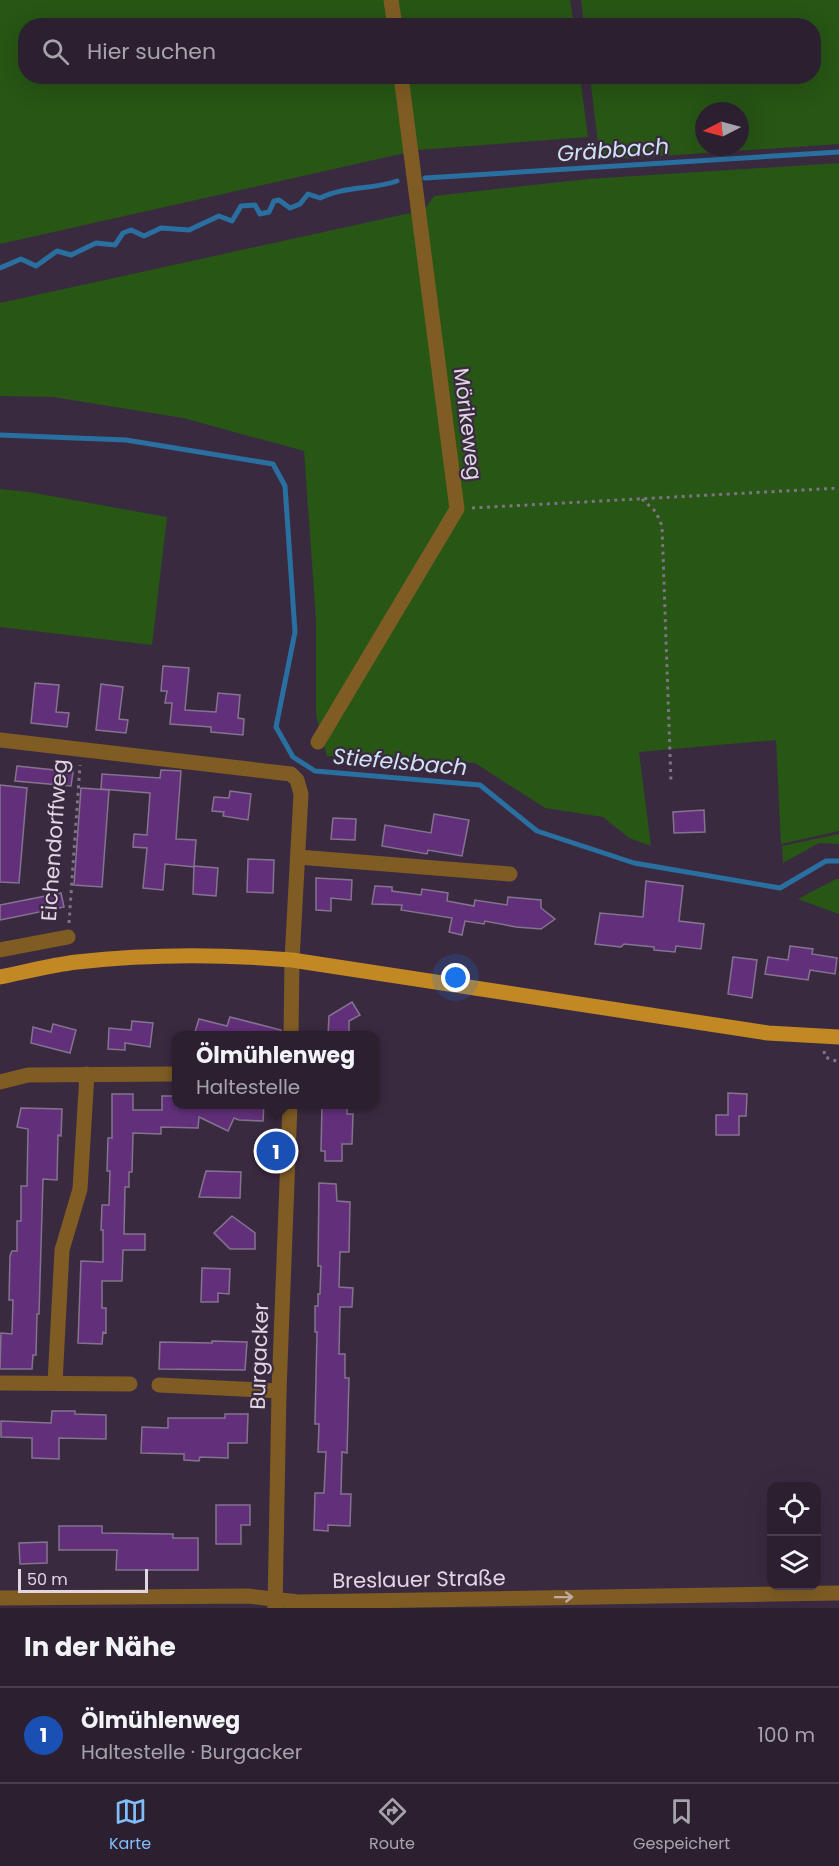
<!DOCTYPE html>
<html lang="de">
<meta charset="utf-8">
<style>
:root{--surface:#2c2030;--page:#382d3c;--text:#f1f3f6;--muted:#a6a3ab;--line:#483e4c;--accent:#80bdfa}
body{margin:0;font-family:Poppins,sans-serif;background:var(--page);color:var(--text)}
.controls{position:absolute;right:18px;bottom:18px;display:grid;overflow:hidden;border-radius:12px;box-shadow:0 6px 24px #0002}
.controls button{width:54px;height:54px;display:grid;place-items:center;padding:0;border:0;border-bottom:2px solid var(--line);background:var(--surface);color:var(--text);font:30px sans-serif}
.compass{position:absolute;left:695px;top:102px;width:54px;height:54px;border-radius:50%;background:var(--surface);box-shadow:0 6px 24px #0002;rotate:264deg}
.scale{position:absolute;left:18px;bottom:15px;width:130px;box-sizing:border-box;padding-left:6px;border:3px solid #e0d6e4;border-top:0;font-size:16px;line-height:21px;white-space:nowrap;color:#e0d6e4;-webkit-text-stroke:4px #3a2a40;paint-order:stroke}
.you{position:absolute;left:456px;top:978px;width:21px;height:21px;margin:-15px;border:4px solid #fff;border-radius:50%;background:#1a73e8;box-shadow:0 0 0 9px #1a73e833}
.badge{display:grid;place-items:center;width:39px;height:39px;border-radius:50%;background:var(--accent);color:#fff;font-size:20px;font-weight:700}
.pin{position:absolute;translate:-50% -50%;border:3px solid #fff;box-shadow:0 2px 6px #0006}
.popup{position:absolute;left:172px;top:1031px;width:207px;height:78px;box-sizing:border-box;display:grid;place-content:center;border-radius:12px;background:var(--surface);filter:drop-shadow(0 2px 4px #0005);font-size:20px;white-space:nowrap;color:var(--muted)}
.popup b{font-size:22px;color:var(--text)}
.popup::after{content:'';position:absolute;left:50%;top:100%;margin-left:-12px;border:12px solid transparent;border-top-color:var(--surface)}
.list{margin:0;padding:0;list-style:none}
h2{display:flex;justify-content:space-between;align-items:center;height:78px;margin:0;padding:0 24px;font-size:26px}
h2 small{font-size:20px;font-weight:400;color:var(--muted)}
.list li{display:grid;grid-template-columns:39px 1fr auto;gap:18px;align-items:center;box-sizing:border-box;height:96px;padding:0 24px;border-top:2px solid var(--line)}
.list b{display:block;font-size:22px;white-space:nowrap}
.list p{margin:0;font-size:20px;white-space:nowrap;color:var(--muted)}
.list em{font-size:20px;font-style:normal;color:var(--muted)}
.icon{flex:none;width:33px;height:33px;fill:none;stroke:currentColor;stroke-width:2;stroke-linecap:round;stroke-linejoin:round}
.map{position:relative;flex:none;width:839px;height:1608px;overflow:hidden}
.search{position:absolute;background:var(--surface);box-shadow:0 6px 24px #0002;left:18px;right:18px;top:18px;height:66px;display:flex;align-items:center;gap:15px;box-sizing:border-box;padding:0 21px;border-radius:24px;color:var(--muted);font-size:22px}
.sheet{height:174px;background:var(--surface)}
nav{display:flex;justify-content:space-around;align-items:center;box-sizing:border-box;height:84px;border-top:2px solid var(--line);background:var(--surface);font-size:16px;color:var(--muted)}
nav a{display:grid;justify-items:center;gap:3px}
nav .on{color:var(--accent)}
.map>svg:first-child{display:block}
</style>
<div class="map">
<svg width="839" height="1608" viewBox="0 0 839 1608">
<rect width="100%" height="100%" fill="#3a2a40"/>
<!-- green -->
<g fill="#275615" fill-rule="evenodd">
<polygon points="0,0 570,0 574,25 26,26 26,76 580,77 588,137 418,150 0,244"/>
<path d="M581,0H839V144L600,160L590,77L814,76V26L584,25ZM704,111H740V147H704Z"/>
<polygon points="839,163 839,831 781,844 776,740 639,752 651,846 629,838 603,817 545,808 475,763 327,756 316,715 316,619 304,451 183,418 53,397 0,396 0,303 424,210 434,196 588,179"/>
<polygon points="0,489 29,492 167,517 152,645 0,627"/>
<polygon points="839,834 839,844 819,843 783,863 782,846"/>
<polygon points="836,879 839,879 839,914 798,899"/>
</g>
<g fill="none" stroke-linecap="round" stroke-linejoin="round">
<!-- stream -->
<g stroke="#2970a0" stroke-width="5">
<polyline points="425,178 839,152"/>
<path d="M0,268L21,259L36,266L57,251L71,255L96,243L115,245L123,233L131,230L144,236L161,228L189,230L219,216L232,221L241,206L255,205L260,214L269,212L274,201L279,200L290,208L300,204L308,194L320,198C344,186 371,190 397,181"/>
<polyline points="0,435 126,440 273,464 285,486 295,632 276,727 293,757 315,771 480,785 537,831 634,863 780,888 826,861 839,861"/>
</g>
</g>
<!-- building -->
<g fill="#62307b" stroke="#84738e" stroke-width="1.5">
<polygon points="163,666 189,668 185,710 216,712 218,693 240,695 238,718 244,719 243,735 211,732 211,727 170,724 172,703 165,703 167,691 161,691"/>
<polygon points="35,683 59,685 56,712 69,713 67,727 31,723"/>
<polygon points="101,684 123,687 119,719 128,720 126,733 96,730"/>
<polygon points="17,766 73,772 71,786 15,781"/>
<polygon points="161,770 181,771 176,839 196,840 194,867 165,864 163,890 143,888 147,848 133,847 134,834 147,835 150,793 101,789 102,774 160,778"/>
<polygon points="0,785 27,788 19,883 0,882"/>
<polygon points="81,788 109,790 102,887 74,885"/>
<polygon points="230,791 251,794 248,820 223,816 224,812 212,811 214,797 229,798"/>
<polygon points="704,810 705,832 674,833 673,812"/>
<polygon points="434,814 469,820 462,856 428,850 427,854 382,846 385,825 431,833"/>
<polygon points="333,818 356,819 355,840 331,839"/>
<polygon points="248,859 274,860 273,893 247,892"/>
<polygon points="194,866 218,868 216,896 193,894"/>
<polygon points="316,878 352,880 351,900 331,898 331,911 316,910"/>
<polygon points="646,881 683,886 679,921 704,924 701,949 676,946 675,952 654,950 654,947 624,944 621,947 595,944 600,913 643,917"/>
<polygon points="375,886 392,887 392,891 421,895 422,889 448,893 447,901 474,906 475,900 507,905 508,897 541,900 541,908 555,919 541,929 516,927 485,921 484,924 465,921 462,935 449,932 452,918 401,910 402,905 372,904"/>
<polygon points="61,893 64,907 0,920 0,905"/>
<polygon points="790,946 813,949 812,954 837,958 835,974 810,970 808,980 765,974 768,957 788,960"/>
<polygon points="733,957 757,960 752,998 728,994"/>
<polygon points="352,1002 360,1015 349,1021 349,1035 328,1035 329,1016"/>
<polygon points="230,1017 281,1030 281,1035 194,1035 199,1019 227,1026"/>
<polygon points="132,1021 153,1023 150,1047 125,1043 125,1050 108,1049 109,1028 131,1030"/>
<polygon points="53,1024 76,1030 70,1053 31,1043 33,1027 51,1032"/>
<polygon points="728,1093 747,1094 746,1116 739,1116 739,1135 716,1135 716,1115 728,1115"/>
<polygon points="112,1094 133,1094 133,1110 162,1110 162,1096 177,1096 177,1104 264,1104 263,1121 239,1120 234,1118 228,1131 199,1117 198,1128 161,1127 161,1134 133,1133 132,1172 129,1172 129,1187 125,1187 124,1234 145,1234 145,1250 123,1250 122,1281 102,1281 102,1308 106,1308 106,1333 103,1332 102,1344 78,1343 81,1261 103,1262 103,1230 101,1230 102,1205 109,1205 110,1171 107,1171 108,1138 112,1138"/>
<polygon points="322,1104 347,1104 347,1114 353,1114 352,1144 342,1144 342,1161 325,1161 325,1151 321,1151"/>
<polygon points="21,1108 62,1109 61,1136 58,1135 57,1180 43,1179 39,1314 37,1314 36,1355 33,1355 32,1369 0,1369 1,1333 12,1334 13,1300 9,1300 10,1256 12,1251 17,1251 17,1221 21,1221 21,1186 27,1186 28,1129 17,1127"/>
<polygon points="206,1171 241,1172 240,1198 199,1197"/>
<polygon points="319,1183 336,1184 337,1201 350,1202 349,1252 340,1252 339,1287 353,1288 352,1307 340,1307 339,1354 345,1354 345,1378 349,1378 347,1453 342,1452 341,1494 351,1494 350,1526 328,1525 328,1531 314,1530 315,1493 324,1493 326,1452 318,1452 319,1424 315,1424 317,1332 315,1332 315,1306 318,1306 318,1294 320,1294 321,1266 318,1266"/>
<polygon points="232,1216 255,1233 255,1249 230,1249 214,1233"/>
<polygon points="202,1268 230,1269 229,1294 218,1293 218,1302 201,1302"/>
<polygon points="212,1341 247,1342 245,1370 159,1369 160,1342 212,1343"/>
<polygon points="52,1411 75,1411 75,1414 106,1415 106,1439 59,1438 59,1459 32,1458 32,1438 1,1437 1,1421 51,1423"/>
<polygon points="225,1414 248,1414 247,1443 228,1443 228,1458 200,1457 199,1461 184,1460 184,1454 141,1453 142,1427 168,1428 168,1418 225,1418"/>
<polygon points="216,1505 250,1505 250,1525 241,1525 241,1544 216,1544"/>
<polygon points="59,1526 102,1526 102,1533 173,1534 173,1538 198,1538 198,1570 116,1570 117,1550 59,1550"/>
<polygon points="47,1542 47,1563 20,1564 19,1543"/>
</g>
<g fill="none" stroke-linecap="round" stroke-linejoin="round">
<!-- path -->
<g stroke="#807385" stroke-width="3" stroke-dasharray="3 4.5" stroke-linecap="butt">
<polyline points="642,499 656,512 662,526 671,782"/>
<polyline points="472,508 839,488"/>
<polyline points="69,923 80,765"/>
<polyline points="824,1051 825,1057 839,1062"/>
</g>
<!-- minor -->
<g stroke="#7f5c24" stroke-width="15">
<polyline points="391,0 395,26"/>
<polyline points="0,740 291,774 297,780 301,794 292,960 291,1036"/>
<polyline points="318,742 457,509 401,76"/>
<polyline points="298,857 510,874"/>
<polyline points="0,950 68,937"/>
<polyline points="0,1082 28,1075 177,1074"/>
<polyline points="0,1383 130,1384"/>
<polyline points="55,1383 62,1250 80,1189 87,1074"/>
<polyline points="159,1385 279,1391"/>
<polyline points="0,1598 248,1596 298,1602 839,1593"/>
<polyline points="275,1608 279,1391 290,1104"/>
</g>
<!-- major -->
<path stroke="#c18824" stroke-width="15" d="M0,977C25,972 51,965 77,962C148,954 220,954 292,960L768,1033L839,1037"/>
</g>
<!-- one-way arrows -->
<defs><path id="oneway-shaft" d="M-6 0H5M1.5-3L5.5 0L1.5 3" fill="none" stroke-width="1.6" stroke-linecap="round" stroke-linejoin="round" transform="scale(1.5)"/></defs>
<use stroke="#beaba1" href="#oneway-shaft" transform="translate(564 1597) rotate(-1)"/>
<g text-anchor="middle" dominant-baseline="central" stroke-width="4.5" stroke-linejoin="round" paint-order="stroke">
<!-- street labels -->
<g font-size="21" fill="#e0d6e4" stroke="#3a2a40">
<text transform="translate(468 424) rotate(83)">Mörikeweg</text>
<text transform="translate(54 840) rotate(-86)">Eichendorffweg</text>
<text transform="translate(259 1356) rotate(-88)">Burgacker</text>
<text transform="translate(419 1579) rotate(-1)">Breslauer Straße</text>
</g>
<!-- water labels -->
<g font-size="22" font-style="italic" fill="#cee3f3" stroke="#3a2a40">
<text transform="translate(613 150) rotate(-4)">Gräbbach</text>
<text transform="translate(400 762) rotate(5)">Stiefelsbach</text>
</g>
</g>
</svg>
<div class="controls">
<button><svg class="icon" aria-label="locate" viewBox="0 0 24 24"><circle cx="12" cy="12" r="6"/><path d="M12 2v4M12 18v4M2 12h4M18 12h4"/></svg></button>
<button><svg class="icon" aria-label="layers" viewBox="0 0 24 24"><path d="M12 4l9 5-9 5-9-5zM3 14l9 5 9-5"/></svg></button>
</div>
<svg class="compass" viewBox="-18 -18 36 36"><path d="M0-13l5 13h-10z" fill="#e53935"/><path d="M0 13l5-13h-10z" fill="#a6a3ab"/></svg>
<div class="scale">50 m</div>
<div class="you"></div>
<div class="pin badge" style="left:276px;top:1151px;background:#1a4fb4">1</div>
<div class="popup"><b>Ölmühlenweg</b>Haltestelle</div>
<div class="search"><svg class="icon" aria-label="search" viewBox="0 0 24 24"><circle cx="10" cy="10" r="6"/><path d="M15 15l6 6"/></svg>Hier suchen</div>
</div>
<section class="sheet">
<h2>In der Nähe<small></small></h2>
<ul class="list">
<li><span class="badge" style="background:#1a4fb4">1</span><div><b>Ölmühlenweg</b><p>Haltestelle · Burgacker</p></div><em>100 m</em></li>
</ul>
</section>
<nav>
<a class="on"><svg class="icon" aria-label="map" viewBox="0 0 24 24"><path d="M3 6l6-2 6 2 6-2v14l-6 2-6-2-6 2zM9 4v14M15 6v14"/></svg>Karte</a>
<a><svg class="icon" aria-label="directions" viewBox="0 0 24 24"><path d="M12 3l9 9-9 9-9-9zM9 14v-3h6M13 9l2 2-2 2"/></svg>Route</a>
<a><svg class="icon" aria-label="saved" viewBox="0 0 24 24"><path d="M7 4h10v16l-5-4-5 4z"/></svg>Gespeichert</a>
</nav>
